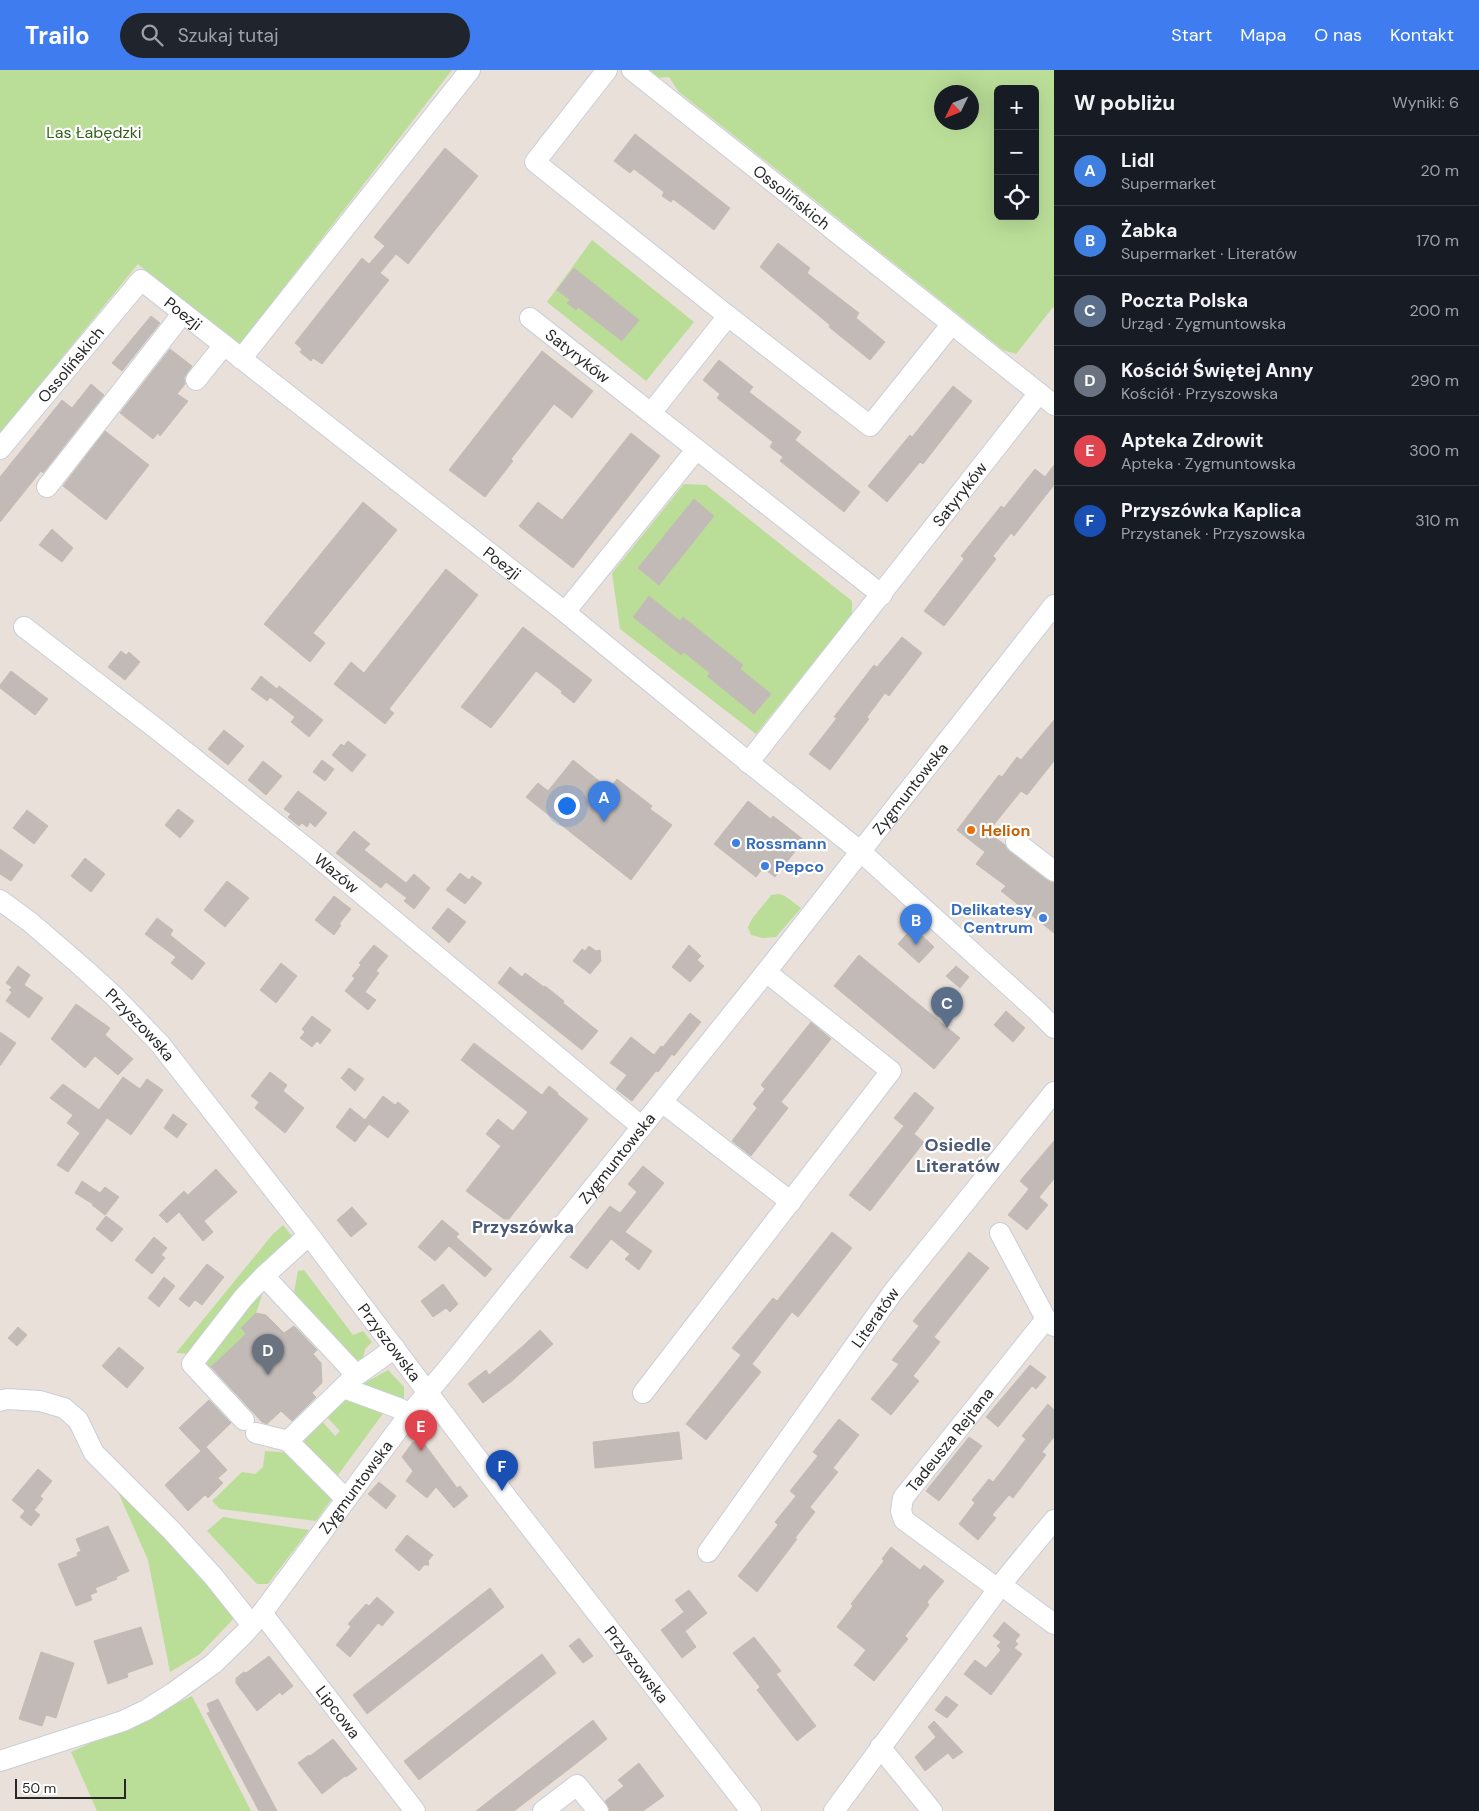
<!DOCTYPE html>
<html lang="pl">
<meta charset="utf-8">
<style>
:root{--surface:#171b24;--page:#20242c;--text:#f1f3f6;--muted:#9ea1a6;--line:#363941;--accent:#3f7cf0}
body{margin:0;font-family:"DM Sans",sans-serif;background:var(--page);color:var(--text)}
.controls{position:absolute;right:15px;top:15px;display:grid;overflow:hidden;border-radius:8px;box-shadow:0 5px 20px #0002}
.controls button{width:45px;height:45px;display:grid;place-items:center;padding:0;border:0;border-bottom:1px solid var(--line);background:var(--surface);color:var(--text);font:25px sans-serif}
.compass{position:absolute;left:934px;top:15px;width:45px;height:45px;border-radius:50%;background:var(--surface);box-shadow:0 5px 20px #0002;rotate:227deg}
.scale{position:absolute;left:15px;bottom:12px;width:111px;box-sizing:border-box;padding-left:5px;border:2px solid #272727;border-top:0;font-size:14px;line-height:18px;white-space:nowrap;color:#272727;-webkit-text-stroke:4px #fff;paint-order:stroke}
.you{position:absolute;left:566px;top:735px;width:18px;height:18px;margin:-12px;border:4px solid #fff;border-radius:50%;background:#1a73e8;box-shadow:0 0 0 8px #1a73e833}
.badge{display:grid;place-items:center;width:32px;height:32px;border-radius:50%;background:var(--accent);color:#fff;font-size:16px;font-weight:700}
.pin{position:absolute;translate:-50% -41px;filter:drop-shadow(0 1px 2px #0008)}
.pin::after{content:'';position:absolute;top:26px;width:18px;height:15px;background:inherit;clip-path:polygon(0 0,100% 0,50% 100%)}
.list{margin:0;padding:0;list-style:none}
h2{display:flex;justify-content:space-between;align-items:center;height:65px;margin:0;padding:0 20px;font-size:21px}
h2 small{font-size:16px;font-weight:400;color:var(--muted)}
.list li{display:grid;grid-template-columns:32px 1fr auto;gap:15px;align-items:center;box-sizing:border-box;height:70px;padding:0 20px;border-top:1px solid var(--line)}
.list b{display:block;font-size:19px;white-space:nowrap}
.list p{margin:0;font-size:16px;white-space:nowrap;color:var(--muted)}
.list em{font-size:16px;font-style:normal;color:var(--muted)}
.icon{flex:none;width:28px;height:28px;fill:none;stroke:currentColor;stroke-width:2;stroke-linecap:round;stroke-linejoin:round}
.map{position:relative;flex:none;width:1054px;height:1741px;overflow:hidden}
header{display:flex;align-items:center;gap:30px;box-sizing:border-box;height:70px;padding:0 25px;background:var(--accent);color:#fff}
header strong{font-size:24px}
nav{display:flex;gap:28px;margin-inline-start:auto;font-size:18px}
.search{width:350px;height:45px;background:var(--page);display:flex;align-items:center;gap:12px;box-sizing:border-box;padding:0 18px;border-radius:28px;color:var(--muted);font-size:19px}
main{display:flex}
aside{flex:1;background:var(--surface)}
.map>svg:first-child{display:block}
</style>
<header>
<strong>Trailo</strong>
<div class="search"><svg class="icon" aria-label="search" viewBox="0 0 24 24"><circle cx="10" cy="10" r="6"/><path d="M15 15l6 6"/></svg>Szukaj tutaj</div>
<nav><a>Start</a><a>Mapa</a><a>O nas</a><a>Kontakt</a></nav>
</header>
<main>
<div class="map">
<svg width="1054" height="1741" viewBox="0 0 1054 1741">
<rect width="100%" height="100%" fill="#e9e0d9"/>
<!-- green -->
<g fill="#bade98" fill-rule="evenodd">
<polygon points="0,0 452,0 237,278 138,194 29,328 0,374"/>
<path d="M645,0H1054V236L1016,284L1003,280L679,22L669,7L656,8ZM998,19H1035V146H998ZM942,22H972V52H942Z"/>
<polygon points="592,170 694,252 646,311 547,232"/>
<polygon points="684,414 706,415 852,531 852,544 756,664 620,559 612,503"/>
<path d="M779,824L785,826L801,838L776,867L763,868L751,865L748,858C751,846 764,836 771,825Z"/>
<polygon points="283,1155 295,1170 193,1284 176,1283 272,1165"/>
<polygon points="304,1200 353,1265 363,1261 372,1272 365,1279 363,1289 351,1291 293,1228 298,1201"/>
<polygon points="264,1219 256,1243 241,1258 246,1264 209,1299 206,1295 205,1285"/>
<polygon points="388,1300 404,1317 404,1330 363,1314"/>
<polygon points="349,1323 387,1338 335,1409 305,1377 304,1364 320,1349 335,1366 340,1361 325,1345"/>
<polygon points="265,1381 293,1383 333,1427 316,1451 220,1439 212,1431 242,1402 255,1404 263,1397"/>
<polygon points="111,1406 237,1545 200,1584 170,1602 148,1490"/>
<polygon points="223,1447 309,1460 268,1514 257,1514 207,1461"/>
<polygon points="192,1626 251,1741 97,1741 71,1682"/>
</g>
<!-- building -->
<g fill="#c2bab6" stroke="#c4bcb3">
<polygon points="635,64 730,138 714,160 673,129 671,132 662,126 664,122 634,99 630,103 614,91"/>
<polygon points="445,78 478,106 408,194 396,184 380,203 389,210 322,294 313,288 311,291 300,282 302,279 295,273 362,188 369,194 385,176 374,167"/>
<polygon points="778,173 810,198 807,203 859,243 856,248 885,272 870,290 829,257 830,255 760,197"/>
<polygon points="574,198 639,250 622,271 578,237 576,240 567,233 570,230 557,220"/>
<polygon points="151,246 160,253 122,301 112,293"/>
<polygon points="170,279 192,296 184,308 185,314 177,324 188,331 160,366 158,363 153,369 120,343"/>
<polygon points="542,281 593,321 572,348 554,334 511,389 513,391 485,427 449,400"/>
<polygon points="719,290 753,317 749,322 801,362 795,370 860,422 844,442 780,391 783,387 770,377 773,372 717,328 720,324 703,310"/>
<polygon points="91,314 104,325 43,403 41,401 0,452 0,407 62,330 72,338"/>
<polygon points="953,316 972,331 923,394 920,392 887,432 868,416 910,365 912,367"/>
<polygon points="105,361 149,395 106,450 63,416"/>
<polygon points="631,363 660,386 573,498 519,456 538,432 562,450"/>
<polygon points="1054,395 1054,415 1014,466 1011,463 993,486 996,489 944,556 924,541 964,489 961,486 1001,436 1004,438 1035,399 1045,407"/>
<polygon points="694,429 714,446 659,515 638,498"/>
<polygon points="363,432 397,460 313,563 325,573 310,592 264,554"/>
<polygon points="52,459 73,478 62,492 39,475"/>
<polygon points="446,499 478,525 389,639 394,643 385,654 334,614 351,592 364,603"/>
<polygon points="649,526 680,551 683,547 743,595 740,599 771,624 754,644 707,606 710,603 696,592 684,582 681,585 633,547"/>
<polygon points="523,557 592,610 574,633 561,623 562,621 536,601 491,658 461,637"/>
<polygon points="902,567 922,583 889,626 885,623 867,647 869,649 830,700 809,684 837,648 834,647 874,595 877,597"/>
<polygon points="121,581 126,585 129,582 140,592 125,610 108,597"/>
<polygon points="11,601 48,629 35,645 0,618 0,615"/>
<polygon points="261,606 277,619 279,616 323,650 309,667 291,652 295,647 270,627 275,621 267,631 251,619"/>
<polygon points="1054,650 1054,691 1027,725 1021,721 988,762 1005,775 1009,781 1047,810 1054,813 1054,863 1001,821 1006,816 976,794 985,782 957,760 999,705 1002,707 1017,687 1021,690"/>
<polygon points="224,660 244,676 228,695 208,679"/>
<polygon points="348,671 366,685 352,702 332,685 341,674 344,676"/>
<polygon points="322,690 334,699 325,711 313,702"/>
<polygon points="573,690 609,719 617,709 652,736 650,739 672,755 631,810 526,727 538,713 548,721"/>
<polygon points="263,691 282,706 266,725 248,710"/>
<polygon points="298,721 327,743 315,757 310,752 307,757 302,753 299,756 288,747 291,744 284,739"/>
<polygon points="748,731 771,749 773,746 804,770 775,807 763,798 756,807 714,774"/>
<polygon points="178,739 194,751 180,768 165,755"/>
<polygon points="27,740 48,756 34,774 13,758"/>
<polygon points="354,761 370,774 364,780 406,813 414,804 430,818 414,839 404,831 407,828 386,812 381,818 336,783"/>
<polygon points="0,779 23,795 11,811 0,804"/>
<polygon points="85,788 105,804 91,822 71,806"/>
<polygon points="460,803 469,810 472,806 482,813 465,834 446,820"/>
<polygon points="227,811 249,828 225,857 204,840"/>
<polygon points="334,826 351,839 339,854 341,855 334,865 315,850"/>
<polygon points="448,838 466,852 449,873 432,858"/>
<polygon points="157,848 173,860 170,865 205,893 192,910 171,893 176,887 145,864"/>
<polygon points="913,857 934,877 919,893 898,874"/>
<polygon points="374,875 388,886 376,901 379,903 365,922 376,930 368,940 345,921 355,908 352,906 361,895 359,893"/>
<polygon points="689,875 701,886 697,890 704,896 690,912 672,897"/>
<polygon points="589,876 596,881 600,880 601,891 590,904 573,891 582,879 585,881"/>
<polygon points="859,885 960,968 934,999 834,916"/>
<polygon points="281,893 297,906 276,933 260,920"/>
<polygon points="18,896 30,905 24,915 43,928 29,948 6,931 12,922 9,920 12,917 6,913"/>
<polygon points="956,896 969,907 960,918 946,906"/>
<polygon points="510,897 522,907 525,903 544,917 545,916 564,931 563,933 598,961 582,980 498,913"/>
<polygon points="76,934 110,958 105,965 133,989 118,1005 95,986 85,998 51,969"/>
<polygon points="1006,941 1025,958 1013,972 994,955"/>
<polygon points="690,943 701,952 674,986 672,984 658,1002 656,1001 632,1031 616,1019 627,1005 610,993 631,967 654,985 661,976 663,977"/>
<polygon points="312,946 331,960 320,974 317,971 312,977 300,968 305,962 302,959"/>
<polygon points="811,952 831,969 781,1032 788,1038 751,1086 732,1071 757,1038 753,1034 765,1019 761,1015"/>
<polygon points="0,962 16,973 0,996"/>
<polygon points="474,973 542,1025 549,1016 558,1023 557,1024 588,1049 509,1149 504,1149 466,1121 501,1076 486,1064 498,1049 513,1061 528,1042 461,990"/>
<polygon points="349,998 364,1009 355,1021 341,1008"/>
<polygon points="270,1002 287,1015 283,1021 304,1038 285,1063 255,1038 259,1032 251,1026"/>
<polygon points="123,1007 140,1019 147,1009 163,1020 131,1065 107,1048 68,1102 57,1095 80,1063 67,1053 73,1045 50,1028 63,1014 99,1040"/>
<polygon points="915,1022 934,1038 914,1064 924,1072 870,1141 849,1125 904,1056 894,1048"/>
<polygon points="383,1026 395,1035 398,1032 409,1041 388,1068 369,1054 355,1072 336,1057 350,1038 365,1050"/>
<polygon points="173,1044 187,1054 177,1068 164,1058"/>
<polygon points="1054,1071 1054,1109 1039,1127 1048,1135 1027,1160 1008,1145 1029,1119 1020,1111"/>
<polygon points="643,1096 664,1113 625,1162 652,1181 639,1200 625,1189 630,1184 611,1169 587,1199 570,1187 610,1136 620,1143 637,1122 628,1114"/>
<polygon points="216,1099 237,1122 204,1151 213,1162 203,1171 179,1142 167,1153 159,1145 184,1121 188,1125"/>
<polygon points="82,1111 100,1123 105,1117 119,1127 105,1145 92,1135 93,1134 75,1123"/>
<polygon points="352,1137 367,1154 351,1167 337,1150"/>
<polygon points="106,1146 123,1159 112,1172 96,1159"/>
<polygon points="442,1150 459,1164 456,1167 492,1199 485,1207 449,1176 435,1191 418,1177"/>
<polygon points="832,1162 852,1178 798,1247 792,1242 752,1294 761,1302 706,1370 686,1354 741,1285 732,1278 773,1228 777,1231"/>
<polygon points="154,1167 167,1178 161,1185 165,1188 152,1204 135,1190"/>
<polygon points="969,1182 989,1198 934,1267 940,1272 913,1306 919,1311 891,1345 871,1329 899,1294 892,1290 919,1256 913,1251"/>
<polygon points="207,1194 224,1207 202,1235 195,1230 189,1237 179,1229"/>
<polygon points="164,1207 175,1216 159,1237 148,1228"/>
<polygon points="443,1214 458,1234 450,1242 446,1238 433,1247 421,1231"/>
<polygon points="256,1243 266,1245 284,1263 294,1256 317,1280 313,1284 321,1293 322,1313 312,1323 316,1327 292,1351 281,1341 267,1354 262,1352 211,1297 246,1264 241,1258"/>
<polygon points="18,1257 27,1265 17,1276 8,1268"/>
<polygon points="540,1260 553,1274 512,1311 483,1333 468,1314 486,1300 489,1305 524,1275"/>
<polygon points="119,1277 144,1298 127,1318 102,1296"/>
<polygon points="1030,1295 1046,1307 1036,1319 1032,1316 998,1357 986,1347"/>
<polygon points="209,1330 231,1353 206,1377 227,1400 218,1408 223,1413 208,1428 205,1425 188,1441 165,1415 201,1381 179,1358"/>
<polygon points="1048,1334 1054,1340 1054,1367 1042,1382 1046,1385 1013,1428 1009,1425 992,1445 996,1448 978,1470 959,1454 975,1433 972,1430 989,1409 993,1412 1001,1402 1026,1369 1022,1366"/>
<polygon points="839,1349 859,1365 833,1398 838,1402 810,1437 815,1442 795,1468 797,1469 757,1522 738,1506 778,1455 775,1452 796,1426 790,1421 818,1386 813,1382"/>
<polygon points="679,1362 682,1389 595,1398 593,1372"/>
<polygon points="969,1367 982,1376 939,1431 926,1421"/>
<polygon points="413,1372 423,1372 457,1418 460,1416 468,1426 454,1438 436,1417 427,1428 406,1411 413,1401 402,1387"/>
<polygon points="38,1399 52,1411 40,1426 43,1429 34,1440 40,1445 31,1456 20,1447 25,1441 12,1430"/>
<polygon points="379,1412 396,1426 386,1439 368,1424"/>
<polygon points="108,1456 129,1501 116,1507 117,1509 95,1518 97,1522 90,1525 92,1530 76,1536 58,1494 78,1486 77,1483 81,1481 76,1469"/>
<polygon points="407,1465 433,1485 428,1491 429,1495 424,1495 419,1501 395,1480"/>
<polygon points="891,1477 920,1500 924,1495 944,1511 927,1532 929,1535 905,1566 908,1569 874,1611 854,1595 866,1580 837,1557 853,1536 851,1534 884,1491 882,1489"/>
<polygon points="490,1518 504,1537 367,1644 353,1625"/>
<polygon points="689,1520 707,1543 685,1561 696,1577 682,1588 661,1560 684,1542 675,1530"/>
<polygon points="377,1527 394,1542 382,1556 378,1553 350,1587 336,1575 351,1557 348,1554 366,1534 369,1536"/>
<polygon points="1004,1552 1020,1565 1015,1571 1018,1574 1014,1578 1022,1584 991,1625 964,1604 975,1590 986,1598 1001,1580 997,1576 1001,1572 993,1566"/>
<polygon points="141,1557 153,1594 127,1603 128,1607 108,1614 94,1571"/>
<polygon points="754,1567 781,1601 776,1604 816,1656 797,1671 757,1620 760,1617 733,1583"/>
<polygon points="579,1568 593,1586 583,1593 569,1576"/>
<polygon points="41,1582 74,1593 56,1648 46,1645 42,1656 19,1649"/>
<polygon points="542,1584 556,1603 419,1710 404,1691"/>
<polygon points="269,1586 293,1616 282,1625 280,1622 257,1641 236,1613 236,1608 244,1602 246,1603"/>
<polygon points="946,1626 958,1635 947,1648 935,1640"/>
<polygon points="218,1629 277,1741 259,1741 207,1643 210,1642 207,1634"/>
<polygon points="593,1650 607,1669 573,1696 514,1741 476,1741"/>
<polygon points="934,1651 963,1682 953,1689 948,1683 925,1701 915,1687 936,1667 928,1657"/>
<polygon points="333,1669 357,1699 346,1707 345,1706 322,1724 298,1693 309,1685 310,1686"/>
<polygon points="639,1693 664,1726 643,1741 610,1741 605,1731 624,1716 618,1710"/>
</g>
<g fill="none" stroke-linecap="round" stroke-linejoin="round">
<!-- minor casing -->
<g stroke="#c8ced9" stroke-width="22">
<g id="minor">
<polyline points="607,0 535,92 728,246"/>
<path id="s1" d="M632,0L1054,335"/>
<path id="s2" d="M530,248L882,525"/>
<polyline points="241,289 470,0"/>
<polyline points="196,310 224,275"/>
<polyline points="651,343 728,246 870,356 951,255"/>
<path id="s3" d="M0,379L141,210L565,542L753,696L860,781L1036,940L1054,958"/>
<polyline points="47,417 183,243"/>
<polyline points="565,542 696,380"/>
<path id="s4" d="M24,557L158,660L314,784L642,1057"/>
<path id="s5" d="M748,693L1039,323"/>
<polyline points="1016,772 1054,801"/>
<path id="s6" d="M0,830L30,852L81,896L114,926L160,974L309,1165L502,1421L751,1741"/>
<polyline points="662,1032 791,1132"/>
<polyline points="1000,1163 1046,1249 1054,1256"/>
<polyline points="354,1307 395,1278"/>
<polyline points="344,1318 401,1339"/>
<polyline points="643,1323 891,1001 766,902"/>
<polyline points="0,1331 7,1329 40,1331 64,1338 78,1350 94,1383 172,1461 213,1506 252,1555"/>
<polyline points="244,1350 192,1294 244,1227 264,1206 309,1165"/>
<polyline points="256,1363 288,1371 354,1307 349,1297 264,1206"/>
<polyline points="288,1371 346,1429"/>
<path id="s7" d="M708,1482L893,1222L1054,1022"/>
<polyline points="1001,1515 1054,1554"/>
<path id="s8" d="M998,1519L904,1450L901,1441L903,1428L1046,1249"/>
<path id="s9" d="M262,1543L415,1741"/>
<polyline points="880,1677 932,1741"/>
<path id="s10" d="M0,1691L123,1651L146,1640L173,1623L213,1594L244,1564L262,1543L408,1346L454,1291L766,902L1054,535"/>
<polyline points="543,1741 577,1715 598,1741"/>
<polyline points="834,1741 1007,1507 1054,1450"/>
</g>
</g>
<!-- minor -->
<use href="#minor" stroke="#fff" stroke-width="20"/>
</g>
<!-- markers -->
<circle fill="#e8710a" stroke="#fff" stroke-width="2" cx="971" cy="760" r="5"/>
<g fill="#3f7fe0" stroke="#fff" stroke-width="2">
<circle cx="736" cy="773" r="5"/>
<circle cx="765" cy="796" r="5"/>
<circle cx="1043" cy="848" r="5"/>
</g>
<g text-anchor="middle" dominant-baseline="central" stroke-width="4.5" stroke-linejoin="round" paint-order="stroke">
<!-- park labels -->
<g font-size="16" fill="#345f1c" stroke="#fff">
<text x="94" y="62">Las Łabędzki</text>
</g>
<!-- street labels -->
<g font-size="16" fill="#272727" stroke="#fff">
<text stroke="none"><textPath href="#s1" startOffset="204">Ossolińskich</textPath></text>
<text stroke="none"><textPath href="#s3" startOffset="274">Poezji</textPath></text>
<text stroke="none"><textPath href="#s2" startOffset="61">Satyryków</textPath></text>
<text stroke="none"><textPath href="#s3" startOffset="110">Ossolińskich</textPath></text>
<text stroke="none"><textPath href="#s5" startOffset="342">Satyryków</textPath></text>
<text stroke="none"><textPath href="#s3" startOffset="679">Poezji</textPath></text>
<text stroke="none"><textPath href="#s10" startOffset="1356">Zygmuntowska</textPath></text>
<text stroke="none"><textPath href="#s4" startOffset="398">Wazów</textPath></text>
<text stroke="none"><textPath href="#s6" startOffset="188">Przyszowska</textPath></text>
<text stroke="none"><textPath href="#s10" startOffset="884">Zygmuntowska</textPath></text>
<text stroke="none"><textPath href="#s7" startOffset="288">Literatów</textPath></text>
<text stroke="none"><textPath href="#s6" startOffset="592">Przyszowska</textPath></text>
<text stroke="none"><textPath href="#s8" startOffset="214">Tadeusza Rejtana</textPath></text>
<text stroke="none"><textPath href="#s10" startOffset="464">Zygmuntowska</textPath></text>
<text stroke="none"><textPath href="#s6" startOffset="998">Przyszowska</textPath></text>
<text stroke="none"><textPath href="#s9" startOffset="125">Lipcowa</textPath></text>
</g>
<!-- food labels -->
<g font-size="16" font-weight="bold" fill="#c56008" stroke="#fff" text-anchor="start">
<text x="981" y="760">Helion</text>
</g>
<!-- shop labels -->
<g font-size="16" font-weight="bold" fill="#366cbe" stroke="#fff" text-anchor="start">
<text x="746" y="773">Rossmann</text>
<text x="775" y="796">Pepco</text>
<text x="1033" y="839" text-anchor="end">Delikatesy<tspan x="1033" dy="18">Centrum</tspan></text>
</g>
<!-- neighbourhood labels -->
<g font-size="18" font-weight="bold" fill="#4a5975" stroke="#fff">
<text x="958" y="1075">Osiedle<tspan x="958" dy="21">Literatów</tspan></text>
<text x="523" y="1157">Przyszówka</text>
</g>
</g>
</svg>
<div class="controls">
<button>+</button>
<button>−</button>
<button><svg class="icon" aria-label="locate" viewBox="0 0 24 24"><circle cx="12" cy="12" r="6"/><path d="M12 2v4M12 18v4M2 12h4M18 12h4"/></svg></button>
</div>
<svg class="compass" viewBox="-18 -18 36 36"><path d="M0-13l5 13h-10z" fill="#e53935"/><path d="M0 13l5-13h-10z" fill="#9ea1a6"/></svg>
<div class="scale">50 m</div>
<div class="you"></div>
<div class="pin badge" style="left:604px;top:752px;background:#3f7fe0">A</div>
<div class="pin badge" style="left:916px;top:875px;background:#3f7fe0">B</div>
<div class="pin badge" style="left:947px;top:958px;background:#5c6f8a">C</div>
<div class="pin badge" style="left:268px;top:1305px;background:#6b7280">D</div>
<div class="pin badge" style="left:421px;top:1381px;background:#e0444e">E</div>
<div class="pin badge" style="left:502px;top:1421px;background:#1a4fb4">F</div>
</div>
<aside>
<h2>W pobliżu<small>Wyniki: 6</small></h2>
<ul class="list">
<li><span class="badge" style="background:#3f7fe0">A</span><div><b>Lidl</b><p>Supermarket</p></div><em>20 m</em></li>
<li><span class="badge" style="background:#3f7fe0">B</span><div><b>Żabka</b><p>Supermarket · Literatów</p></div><em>170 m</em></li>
<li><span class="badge" style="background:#5c6f8a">C</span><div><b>Poczta Polska</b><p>Urząd · Zygmuntowska</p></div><em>200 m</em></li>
<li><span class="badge" style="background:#6b7280">D</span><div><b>Kościół Świętej Anny</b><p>Kościół · Przyszowska</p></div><em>290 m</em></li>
<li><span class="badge" style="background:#e0444e">E</span><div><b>Apteka Zdrowit</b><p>Apteka · Zygmuntowska</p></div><em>300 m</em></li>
<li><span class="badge" style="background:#1a4fb4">F</span><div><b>Przyszówka Kaplica</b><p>Przystanek · Przyszowska</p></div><em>310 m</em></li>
</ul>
</aside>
</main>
